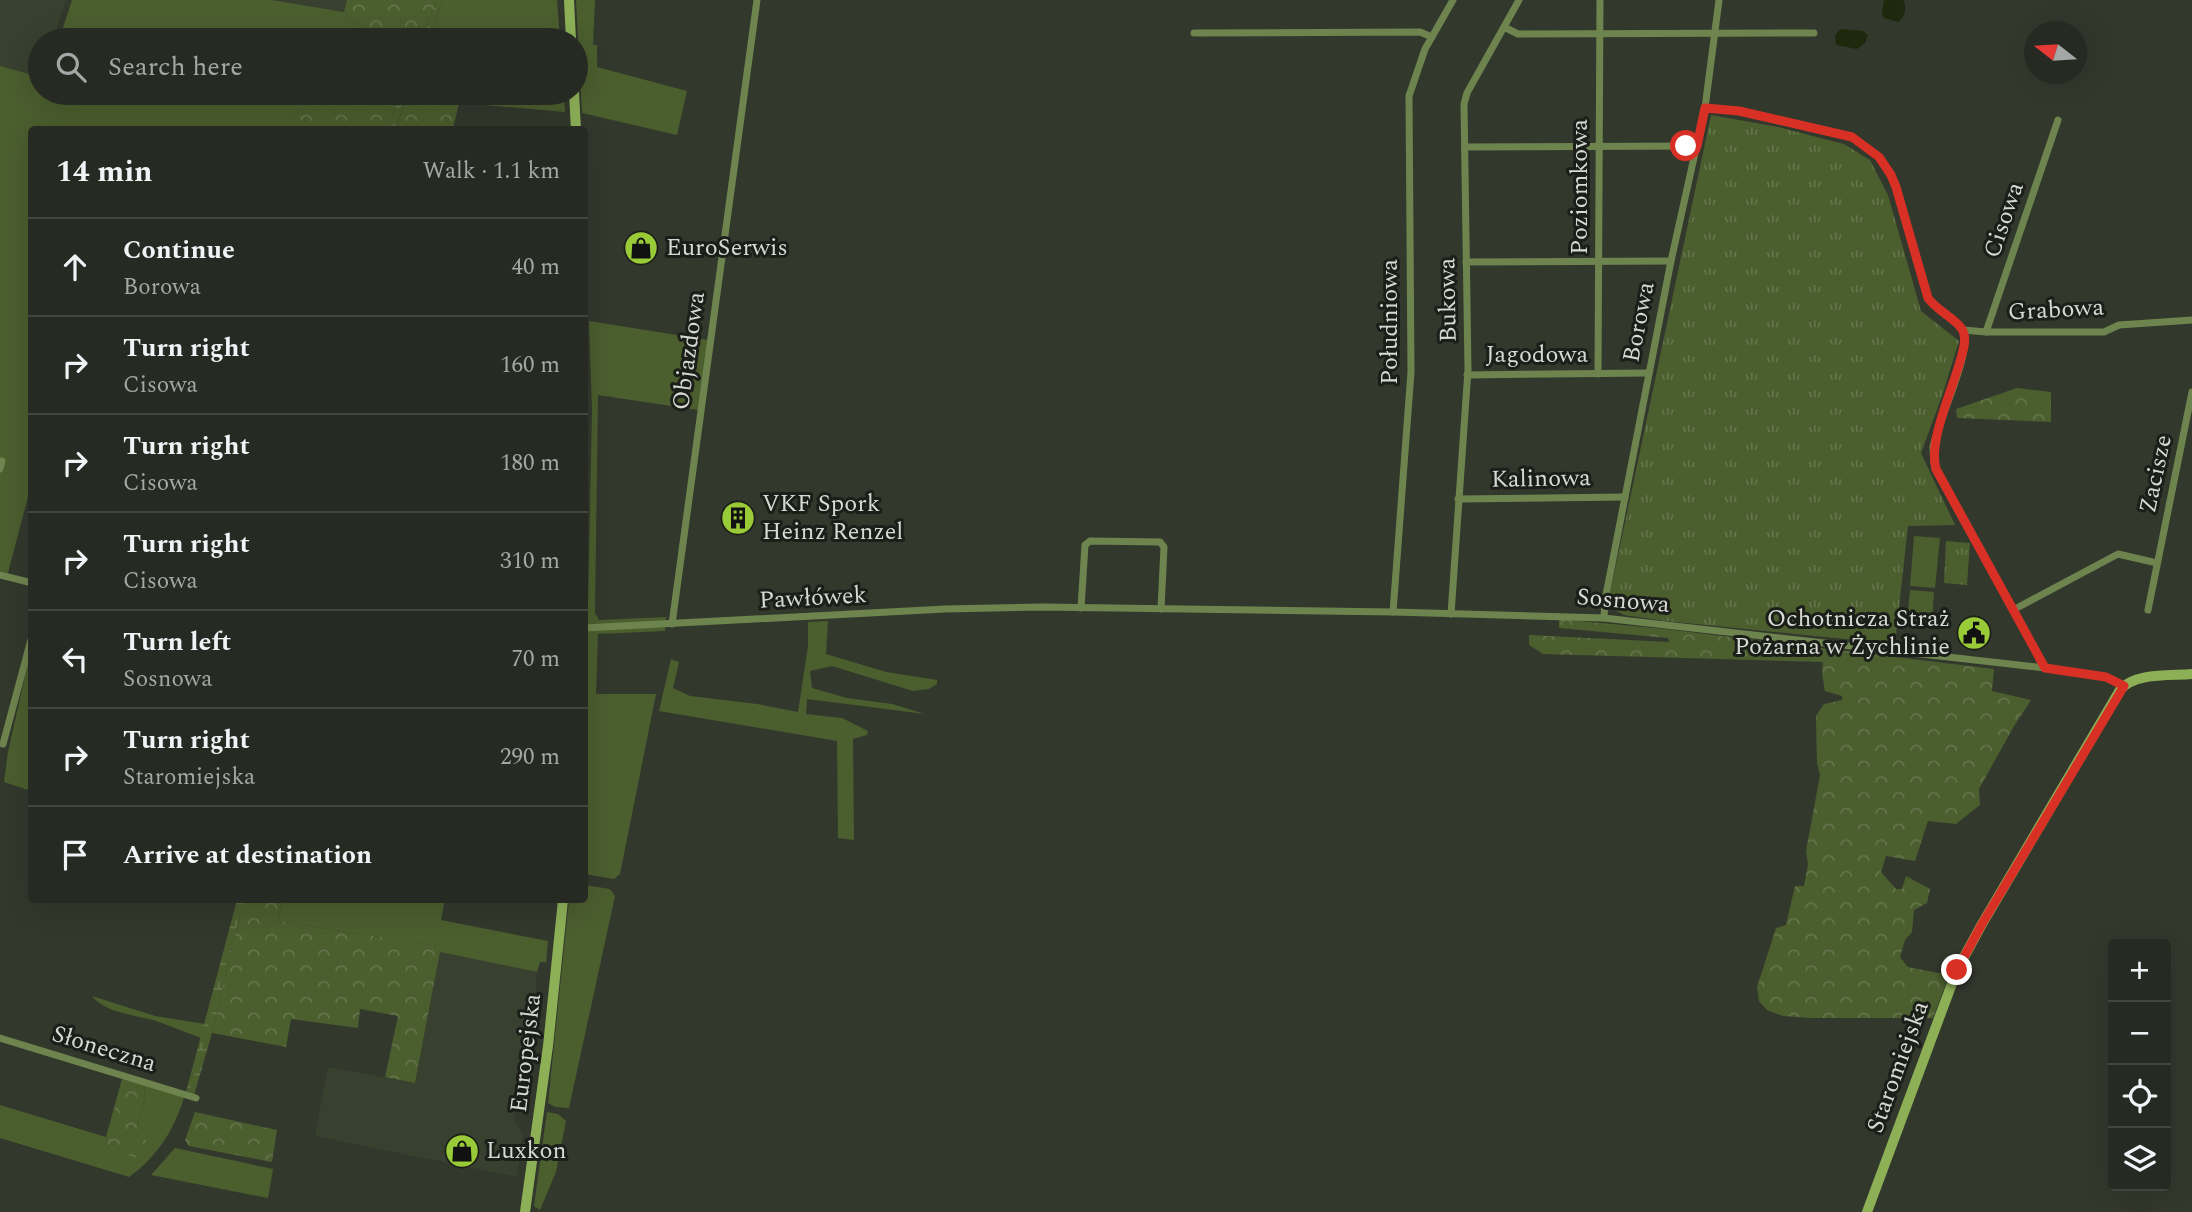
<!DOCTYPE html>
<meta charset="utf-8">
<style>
:root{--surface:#262a22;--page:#2e322a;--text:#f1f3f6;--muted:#a4a7a5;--line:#424640}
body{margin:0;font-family:Spectral,serif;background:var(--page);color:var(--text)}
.controls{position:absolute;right:21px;bottom:21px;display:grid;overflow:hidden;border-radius:7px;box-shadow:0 7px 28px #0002}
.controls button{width:63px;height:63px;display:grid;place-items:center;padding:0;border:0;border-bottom:2px solid var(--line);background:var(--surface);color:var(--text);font:35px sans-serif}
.compass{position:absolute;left:2024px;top:21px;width:63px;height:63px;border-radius:50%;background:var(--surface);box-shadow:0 7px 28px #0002;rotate:287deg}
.stop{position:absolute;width:21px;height:21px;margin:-16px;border:5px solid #d93025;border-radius:50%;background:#fff}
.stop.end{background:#d93025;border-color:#fff;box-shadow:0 2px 7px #0008}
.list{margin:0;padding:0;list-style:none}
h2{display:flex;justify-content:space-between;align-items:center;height:91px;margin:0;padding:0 28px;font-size:30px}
h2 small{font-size:23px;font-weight:400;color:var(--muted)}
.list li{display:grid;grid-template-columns:46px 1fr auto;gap:21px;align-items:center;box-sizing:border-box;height:98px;padding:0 28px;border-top:2px solid var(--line)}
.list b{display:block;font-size:26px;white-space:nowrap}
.list p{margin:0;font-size:23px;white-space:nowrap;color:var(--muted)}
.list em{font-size:23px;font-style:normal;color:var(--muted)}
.icon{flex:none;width:38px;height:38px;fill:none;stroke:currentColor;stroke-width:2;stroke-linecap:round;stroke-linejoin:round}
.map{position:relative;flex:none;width:2192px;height:1212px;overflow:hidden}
.search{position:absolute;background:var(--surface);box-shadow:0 7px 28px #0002;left:28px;top:28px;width:560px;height:77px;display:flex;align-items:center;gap:18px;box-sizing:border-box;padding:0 24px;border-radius:38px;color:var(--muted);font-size:26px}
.panel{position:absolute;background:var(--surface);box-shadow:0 7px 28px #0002;left:28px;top:126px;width:560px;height:777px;border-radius:7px}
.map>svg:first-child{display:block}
</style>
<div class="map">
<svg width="2192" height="1212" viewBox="0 0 2192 1212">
<defs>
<pattern id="forest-crowns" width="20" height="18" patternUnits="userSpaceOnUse" patternTransform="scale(1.75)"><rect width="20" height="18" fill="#4b5e2e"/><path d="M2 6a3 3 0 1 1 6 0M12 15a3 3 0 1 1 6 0" fill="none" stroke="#64744b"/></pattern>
<pattern id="wetland-marsh" width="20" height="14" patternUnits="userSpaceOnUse" patternTransform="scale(1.75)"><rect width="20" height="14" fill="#4b5e2e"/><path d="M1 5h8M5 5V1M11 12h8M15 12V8" fill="none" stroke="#64744b"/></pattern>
<pattern id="park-tufts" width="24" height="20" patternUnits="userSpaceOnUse" patternTransform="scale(1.75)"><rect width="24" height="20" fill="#4b5e2e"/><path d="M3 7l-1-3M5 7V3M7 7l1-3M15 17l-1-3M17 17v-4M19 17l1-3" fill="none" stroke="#64744b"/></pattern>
</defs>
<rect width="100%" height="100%" fill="#33382d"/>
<!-- built -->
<g fill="#38402f">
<polygon points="0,0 66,0 53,40 40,40 40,77 0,66"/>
<polygon points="272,0 347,0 344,12"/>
<polygon points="440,952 537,972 530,1084 517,1095 514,1120 523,1134 517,1177 315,1136 328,1067 415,1083"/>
</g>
<!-- grass -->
<g fill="#4b5e2e">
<polygon points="72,0 272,0 344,12 354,22 387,40 329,40 318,37 259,35 244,40 59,40"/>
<polygon points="443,0 557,0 560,40 427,40"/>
<polygon points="576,0 595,0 593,45 597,45 597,67 687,91 677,135 582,113"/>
<polygon points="0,66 40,77 40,93 311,93 300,110 291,118 291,129 32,130 31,485 8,573 0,571"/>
<polygon points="487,93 564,93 565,112 484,105 489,97"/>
<polygon points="589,321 708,340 698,410 598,395 595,613 599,620 666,617 665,631 598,634 596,694 656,694 620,874 614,879 585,874 584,672 588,605 592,409"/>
<polygon points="1914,536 1940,538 1935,588 1910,586"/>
<polygon points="1910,590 1934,592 1932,622 1907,620"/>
<polygon points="828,621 826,654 886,672 937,680 937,684 929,689 913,691 832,666 810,671 812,688 847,698 892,704 925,714 807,699 806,714 842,718 868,731 867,735 853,739 854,840 838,838 837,741 659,711 671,659 679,662 673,688 690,696 757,704 798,712 808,646 808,622"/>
<polygon points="28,663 32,664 31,791 4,782 8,752"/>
<polygon points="585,885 610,889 615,896 569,1108 555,1107 548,1103 569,900 584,900"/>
<polygon points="282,900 445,900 441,920 548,941 546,962 540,962 537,972 440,952 437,946 278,921"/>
<path d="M92,996L155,1016L205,1024L201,1038C187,1033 173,1027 159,1022C139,1015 106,1014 92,996Z"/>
<path d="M144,1085L184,1097C175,1129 157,1157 129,1177L0,1138V1105L106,1137L109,1150L137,1128L145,1098Z"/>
<polygon points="547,1112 558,1114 566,1121 556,1172 540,1210 534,1206"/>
<polygon points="175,1148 273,1169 268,1198 151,1175"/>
</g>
<!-- forest -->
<g fill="url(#forest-crowns)">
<polygon points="347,0 437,0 420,40 387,40 354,22 344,12"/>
<polygon points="259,35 318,37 329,40 244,40"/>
<polygon points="311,93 399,93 389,129 291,130 291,118 300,110"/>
<polygon points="407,93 487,93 489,97 484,105 459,103 453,129 396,130"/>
<polygon points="2017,388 2051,392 2051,422 1957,418 1956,409"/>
<polygon points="1559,619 1665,629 1994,669 1992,691 2031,700 2014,726 1979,789 1980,805 1956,824 1928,821 1915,861 1886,856 1881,872 1896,889 1902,889 1906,876 1930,889 1927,903 1914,910 1912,932 1905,940 1900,957 1908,967 1949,975 1933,1018 1810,1018 1783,1016 1767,1010 1759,1001 1757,987 1776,928 1786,925 1795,886 1804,886 1808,864 1806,851 1820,775 1817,763 1816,716 1824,704 1842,700 1842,696 1825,691 1822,674 1823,662 1543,654 1529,645 1529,635 1669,642 1668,638 1559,628"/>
<polygon points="243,900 282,900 278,921 438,946 440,952 415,1083 385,1077 398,1016 360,1009 358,1028 291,1019 286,1047 212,1033"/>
<polygon points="122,1079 144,1085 145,1098 137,1128 146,1140 138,1158 109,1150 106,1137"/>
<polygon points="195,1112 277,1130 272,1162 189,1146 185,1140"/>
</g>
<!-- wetland -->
<g fill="url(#wetland-marsh)">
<polygon points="437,0 443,0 427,40 420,40"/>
<polygon points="399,93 407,93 396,129 389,129"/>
<polygon points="237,900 243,900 212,1033 194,1095 186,1092"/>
</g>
<!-- park -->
<g fill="url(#park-tufts)">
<polygon points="1711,115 1778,127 1844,144 1870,160 1888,195 1921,311 1959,341 1942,396 1921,453 1955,525 1908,526 1895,644 1666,621 1624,615 1613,609 1609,598"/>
<polygon points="1946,541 1970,543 1967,585 1944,583"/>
</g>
<!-- water -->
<g fill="#1d280c">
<path d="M1884,0H1903C1908,7 1904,18 1898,22L1884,18L1882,14Z"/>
<polygon points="1840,29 1863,31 1868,35 1865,43 1857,49 1836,45 1835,36"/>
</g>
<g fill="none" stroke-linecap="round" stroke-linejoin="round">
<!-- street -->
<g stroke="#6e844e" stroke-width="7">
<polyline points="1504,27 1518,34 1814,33"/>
<polyline points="1194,33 1420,32 1432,37"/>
<path d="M1705,108L1739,111L1852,137L1879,157L1891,175L1896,187L1928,298C1937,312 1957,319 1963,331C1973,351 1937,423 1933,447C1933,454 1934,462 1935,469L2045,668"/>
<polyline points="1465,147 1697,146"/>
<polyline points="1466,262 1671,261"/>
<polyline points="1963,330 1986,332 2104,332 2119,325 2192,320"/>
<polyline points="1986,332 2058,120"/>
<polyline points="1598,374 1600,0"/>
<polyline points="1467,375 1649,373"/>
<polyline points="0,469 2,461"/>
<polyline points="1458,499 1625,497"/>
<polyline points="0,575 32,583"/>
<polyline points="1081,608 1085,545 1090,541 1160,542 1164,547 1161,609"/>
<polyline points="2013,610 2118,554 2157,563"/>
<polyline points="2148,610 2192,392"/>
<polyline points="1393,612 1411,372 1409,96 1425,49 1453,0"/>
<polyline points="1451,614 1468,370 1464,104 1467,93 1519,0"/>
<polyline points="1604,618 1605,600 1671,261 1705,108 1719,0"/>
<polyline points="672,624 757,0"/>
<polyline points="584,628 945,609 1043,607 1393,612 1604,618 2045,668 2106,677 2124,686"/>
<polyline points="3,744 32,636"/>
<polyline points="0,1038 196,1098"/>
</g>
<!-- secondary -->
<g stroke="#8db057" stroke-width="10">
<polyline points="569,0 571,40"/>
<polyline points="574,93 576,130"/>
<polyline points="525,1212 548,1046 563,900"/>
<path d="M1867,1212L1957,970L1982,924L2120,690C2135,672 2171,676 2192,674"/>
</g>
</g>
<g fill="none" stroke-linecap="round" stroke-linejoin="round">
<!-- route -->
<path stroke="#d93025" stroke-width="9" d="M1686,146H1697L1705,108L1739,111L1852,137L1879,157L1891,175L1896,187L1928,298C1937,311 1957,319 1963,331C1967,340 1963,350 1961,358C1953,389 1928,440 1936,469L2045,668L2106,677L2124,686L1982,924L1957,970"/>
</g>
<!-- icons -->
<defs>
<g id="shop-disc" transform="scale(1.75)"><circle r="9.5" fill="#98cb37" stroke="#1c1e19"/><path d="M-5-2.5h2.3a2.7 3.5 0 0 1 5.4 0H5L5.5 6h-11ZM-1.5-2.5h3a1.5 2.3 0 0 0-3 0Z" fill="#111"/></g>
<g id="building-disc" transform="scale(1.75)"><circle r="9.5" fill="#98cb37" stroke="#1c1e19"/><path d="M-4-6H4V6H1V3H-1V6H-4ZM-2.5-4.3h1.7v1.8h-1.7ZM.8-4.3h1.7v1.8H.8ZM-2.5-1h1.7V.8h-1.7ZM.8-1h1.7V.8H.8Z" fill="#111"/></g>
<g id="civic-disc" transform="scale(1.75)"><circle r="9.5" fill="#98cb37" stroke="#1c1e19"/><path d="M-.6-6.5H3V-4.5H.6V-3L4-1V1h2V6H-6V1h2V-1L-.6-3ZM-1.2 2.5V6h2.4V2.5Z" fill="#111"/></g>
</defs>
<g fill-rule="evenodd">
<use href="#shop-disc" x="641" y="248"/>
<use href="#building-disc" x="738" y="518"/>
<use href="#civic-disc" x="1974" y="633"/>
<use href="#shop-disc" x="462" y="1151"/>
</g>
<g text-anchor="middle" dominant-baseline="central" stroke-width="6" stroke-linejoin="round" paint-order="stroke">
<!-- street labels -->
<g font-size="24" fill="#d6dad3" stroke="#1c1e19">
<text transform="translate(1580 187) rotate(-90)">Poziomkowa</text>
<text transform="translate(2004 220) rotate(-71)">Cisowa</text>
<text transform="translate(1448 300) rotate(-91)">Bukowa</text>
<text transform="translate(2056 310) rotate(-3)">Grabowa</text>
<text transform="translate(1390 322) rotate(-90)">Południowa</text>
<text transform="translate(1639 322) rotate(-79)">Borowa</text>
<text transform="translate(689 351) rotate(-82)">Objazdowa</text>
<text x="1537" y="355">Jagodowa</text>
<text transform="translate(2156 474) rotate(-78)">Zacisze</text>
<text transform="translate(1541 479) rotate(-1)">Kalinowa</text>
<text transform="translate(813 598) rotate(-3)">Pawłówek</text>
<text transform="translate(1623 601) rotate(5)">Sosnowa</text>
<text transform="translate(104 1049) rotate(17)">Słoneczna</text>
<text transform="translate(526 1053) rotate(-83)">Europejska</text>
<text transform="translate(1898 1067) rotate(-70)">Staromiejska</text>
</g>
<!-- poi labels -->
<g font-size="24" fill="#d6dad3" stroke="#1c1e19" text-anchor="start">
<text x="666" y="248">EuroSerwis</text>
<text x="762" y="504">VKF Spork<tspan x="762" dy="28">Heinz Renzel</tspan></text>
<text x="1950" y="619" text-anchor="end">Ochotnicza Straż<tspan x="1950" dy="28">Pożarna w Żychlinie</tspan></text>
<text x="486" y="1151">Luxkon</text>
</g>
</g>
</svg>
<div class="controls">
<button>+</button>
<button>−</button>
<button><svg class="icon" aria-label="locate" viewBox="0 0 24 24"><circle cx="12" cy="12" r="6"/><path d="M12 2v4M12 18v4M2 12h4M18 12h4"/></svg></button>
<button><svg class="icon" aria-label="layers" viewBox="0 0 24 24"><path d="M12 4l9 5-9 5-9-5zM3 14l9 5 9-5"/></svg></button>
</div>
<svg class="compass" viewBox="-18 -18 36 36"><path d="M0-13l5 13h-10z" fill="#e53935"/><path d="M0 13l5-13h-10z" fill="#a4a7a5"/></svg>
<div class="stop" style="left:1686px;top:146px"></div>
<div class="stop end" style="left:1957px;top:970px"></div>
<div class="search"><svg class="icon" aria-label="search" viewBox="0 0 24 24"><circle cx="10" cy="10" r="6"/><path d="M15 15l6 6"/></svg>Search here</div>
<section class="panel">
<h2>14 min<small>Walk · 1.1 km</small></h2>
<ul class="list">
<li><svg class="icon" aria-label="ahead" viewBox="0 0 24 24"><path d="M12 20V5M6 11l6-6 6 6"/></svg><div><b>Continue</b><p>Borowa</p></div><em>40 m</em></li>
<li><svg class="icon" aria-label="right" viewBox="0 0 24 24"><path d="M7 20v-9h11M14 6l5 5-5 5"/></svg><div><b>Turn right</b><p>Cisowa</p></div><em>160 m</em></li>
<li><svg class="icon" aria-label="right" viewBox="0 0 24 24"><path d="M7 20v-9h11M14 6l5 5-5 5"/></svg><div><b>Turn right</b><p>Cisowa</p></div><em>180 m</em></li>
<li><svg class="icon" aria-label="right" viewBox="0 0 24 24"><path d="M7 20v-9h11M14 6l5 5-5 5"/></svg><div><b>Turn right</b><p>Cisowa</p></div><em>310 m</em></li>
<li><svg class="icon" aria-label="left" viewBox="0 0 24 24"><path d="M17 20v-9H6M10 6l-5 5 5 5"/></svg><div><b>Turn left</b><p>Sosnowa</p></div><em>70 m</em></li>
<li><svg class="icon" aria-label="right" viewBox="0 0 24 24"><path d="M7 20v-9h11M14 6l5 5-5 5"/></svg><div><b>Turn right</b><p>Staromiejska</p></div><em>290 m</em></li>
<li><svg class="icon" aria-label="arrive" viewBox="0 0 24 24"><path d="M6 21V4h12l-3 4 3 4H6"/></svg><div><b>Arrive at destination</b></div></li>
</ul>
</section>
</div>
